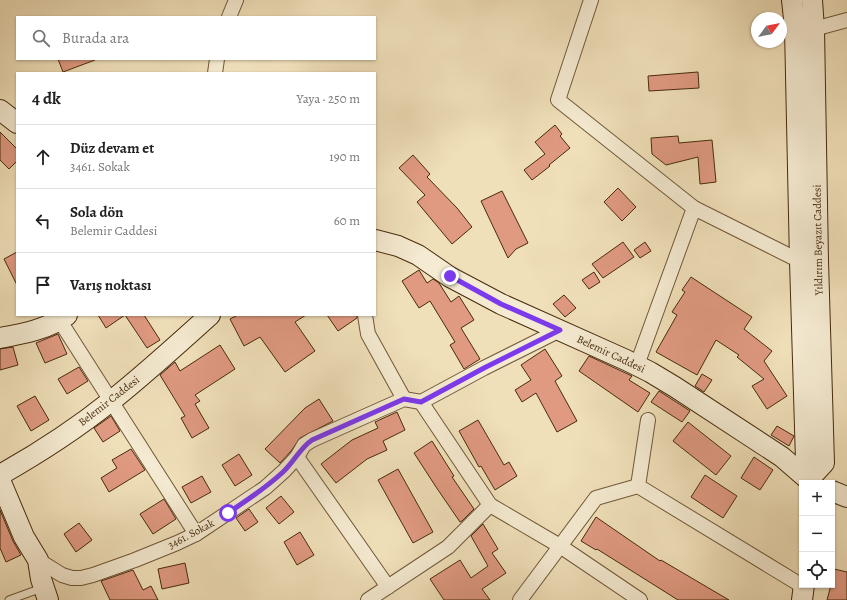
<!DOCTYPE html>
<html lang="tr">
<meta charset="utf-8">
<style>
:root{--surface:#fff;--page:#f6f6f6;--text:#222;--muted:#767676;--line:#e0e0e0}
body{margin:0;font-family:Alegreya,serif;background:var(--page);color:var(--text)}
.controls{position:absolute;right:12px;bottom:12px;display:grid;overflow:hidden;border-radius:0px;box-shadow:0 1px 3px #0004}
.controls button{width:36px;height:36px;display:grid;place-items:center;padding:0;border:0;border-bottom:1px solid var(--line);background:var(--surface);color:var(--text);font:20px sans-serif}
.compass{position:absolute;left:751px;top:12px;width:36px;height:36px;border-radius:50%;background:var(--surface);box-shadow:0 1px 3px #0004;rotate:58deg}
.stop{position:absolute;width:12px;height:12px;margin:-9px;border:3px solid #7c3aed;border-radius:50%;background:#fff}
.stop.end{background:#7c3aed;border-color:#fff;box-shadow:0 1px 4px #0008}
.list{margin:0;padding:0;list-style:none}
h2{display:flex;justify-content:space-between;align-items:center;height:52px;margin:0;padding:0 16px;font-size:17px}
h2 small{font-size:13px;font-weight:400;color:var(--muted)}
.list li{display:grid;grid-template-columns:26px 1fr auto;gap:12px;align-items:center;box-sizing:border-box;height:64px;padding:0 16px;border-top:1px solid var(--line)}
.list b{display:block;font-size:15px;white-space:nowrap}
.list p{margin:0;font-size:13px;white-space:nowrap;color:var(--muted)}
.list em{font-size:13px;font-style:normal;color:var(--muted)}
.icon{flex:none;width:22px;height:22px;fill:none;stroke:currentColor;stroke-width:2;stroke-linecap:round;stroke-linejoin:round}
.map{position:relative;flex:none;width:847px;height:600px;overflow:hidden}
.search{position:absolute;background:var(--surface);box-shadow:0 1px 3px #0004;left:16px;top:16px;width:360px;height:44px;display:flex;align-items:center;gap:10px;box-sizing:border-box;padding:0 14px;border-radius:0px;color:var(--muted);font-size:15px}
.panel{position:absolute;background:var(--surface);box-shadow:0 1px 3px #0004;left:16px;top:72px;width:360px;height:244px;border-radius:0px}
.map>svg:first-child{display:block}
</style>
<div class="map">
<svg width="847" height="600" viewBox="0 0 847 600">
<rect width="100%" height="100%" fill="#f0e0ba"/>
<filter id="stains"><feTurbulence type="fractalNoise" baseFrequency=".005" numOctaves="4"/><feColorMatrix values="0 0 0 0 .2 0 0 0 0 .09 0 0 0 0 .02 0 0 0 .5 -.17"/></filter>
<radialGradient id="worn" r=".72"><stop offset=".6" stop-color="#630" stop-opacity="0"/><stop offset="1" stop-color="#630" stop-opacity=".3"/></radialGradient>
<!-- building -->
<g fill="#e09a82" stroke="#472b0c">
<polygon points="58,59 95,59 95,60 63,72"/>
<polygon points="698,72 699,88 649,91 648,76"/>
<polygon points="555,125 562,134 560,136 570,148 549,165 550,166 532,180 524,170 545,154 535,142"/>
<polygon points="0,132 17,149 17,161 9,169 0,160"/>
<polygon points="678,136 679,143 712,140 716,182 700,184 698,157 666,165 652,154 651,138"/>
<polygon points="413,155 430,174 427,177 457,208 472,227 452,244 417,202 425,195 399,168"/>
<polygon points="618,188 636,207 622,221 604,202"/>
<polygon points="502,191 528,243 516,249 508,258 481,201"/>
<polygon points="623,242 634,257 603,278 592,264"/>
<polygon points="645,242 651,251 640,258 634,250"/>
<polygon points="17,252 17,285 4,259"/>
<polygon points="419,270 427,283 433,279 439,283 451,302 459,296 474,320 461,328 480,359 464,369 450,345 455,342 430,301 419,308 402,281"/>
<polygon points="594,272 600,282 589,289 582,280"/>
<polygon points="691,277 752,317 744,329 772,351 764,361 787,396 767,409 752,386 764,379 737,357 739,355 716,340 697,375 656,352 677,315 672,312 685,292 682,290"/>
<polygon points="564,295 576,308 565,317 553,304"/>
<polygon points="98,315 125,315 106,328"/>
<polygon points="125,315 144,315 160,340 147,348"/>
<polygon points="238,315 306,315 295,322 315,351 285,372 260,337 244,346 230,319"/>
<polygon points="327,315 357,315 357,318 338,331"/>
<polygon points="58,334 67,354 45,363 36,343"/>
<polygon points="220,345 235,369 195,395 200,401 195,404 209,428 192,438 181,418 185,416 160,375 175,362 180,371"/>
<polygon points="13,347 18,365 0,370 0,349"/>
<polygon points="545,349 562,376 555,381 577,421 557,432 536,393 522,402 515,390 531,380 521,365"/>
<polygon points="589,356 632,376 629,380 650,393 638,412 579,371"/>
<polygon points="79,367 88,381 67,394 58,379"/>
<polygon points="702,374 712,380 704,392 695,386"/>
<polygon points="659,391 690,411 682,422 651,402"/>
<polygon points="35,396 49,420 31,431 17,406"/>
<polygon points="319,399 333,421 300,438 291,451 280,463 265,449 305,408"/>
<polygon points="397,412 405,430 383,441 387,450 367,459 336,483 321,464 352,440 378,428 375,422"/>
<polygon points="111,416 120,431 103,442 94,428"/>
<polygon points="478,420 504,465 509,462 517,476 495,490 481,466 479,467 459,431"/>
<polygon points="688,422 731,456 716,475 673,441"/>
<polygon points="777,426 794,436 789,446 771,435"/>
<polygon points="432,441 454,476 452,477 474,509 462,521 460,522 436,487 414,453"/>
<polygon points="131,449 145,470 109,492 101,478 117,468 112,460"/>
<polygon points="239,454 252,475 235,486 222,465"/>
<polygon points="754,457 773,470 760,490 741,478"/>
<polygon points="398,469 433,532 413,543 378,480"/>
<polygon points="705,475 737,496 723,518 691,497"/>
<polygon points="202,476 211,492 191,503 182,487"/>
<polygon points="281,496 294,512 279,524 266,508"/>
<polygon points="164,499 176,519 153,534 140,514"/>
<polygon points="249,509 258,522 245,531 236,518"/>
<polygon points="0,510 13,541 21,555 6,562 0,548"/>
<polygon points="596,517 660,561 661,560 729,600 678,600 597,549 596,550 581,541"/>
<polygon points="79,523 92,540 76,552 64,534"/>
<polygon points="483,524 498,549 492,553 506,573 482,589 490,600 444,600 430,579 460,560 471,578 488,566 471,536"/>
<polygon points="300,532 314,555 297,565 284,542"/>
<polygon points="185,563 189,583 162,589 158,569"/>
<polygon points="834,569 847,572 847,600 827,600 831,585 832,585"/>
<polygon points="133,570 143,590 151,586 158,600 110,600 101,581"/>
</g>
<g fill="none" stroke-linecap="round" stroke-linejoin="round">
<!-- lane casing -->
<g stroke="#715838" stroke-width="9">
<polyline id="lane" points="9,600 42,588"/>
</g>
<!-- street casing -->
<g stroke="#715838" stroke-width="16">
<g id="street">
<polyline points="591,0 558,100 694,208 800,261"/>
<polyline points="229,17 236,0"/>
<polyline points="814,29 847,20"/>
<polyline points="215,73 217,59"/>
<polyline points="365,315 368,334 404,399"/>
<polyline points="60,321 196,534"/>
<polyline points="637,365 694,208"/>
<polyline points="421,402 490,505 560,546 640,600"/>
<polyline points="648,420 638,486 804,587"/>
<polyline points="297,457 388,587"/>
<polyline points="38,560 62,575 72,578 81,578 93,575 135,560 177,543 196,534 265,488 284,471 297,457 304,445 312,440 404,399 421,402 484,368 560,330"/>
<polyline points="368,600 448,547 490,505"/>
<polyline points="520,600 596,498 638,486"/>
</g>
</g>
<!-- secondary casing -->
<g stroke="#472b0c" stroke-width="22">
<g id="secondary">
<polyline points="792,0 795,28 800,261 806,461 812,476 812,483"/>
<polyline points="0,110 17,123"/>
<polyline points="375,240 398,246 418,255 450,277 501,304 626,360 650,372 675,387 782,457 812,483"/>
<path d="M0,338C22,334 49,329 67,315"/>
<path d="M0,475C39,453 76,429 111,401C145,374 178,344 210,315"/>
<polyline points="812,476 824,463 818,261 814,29 812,0"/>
<polyline points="0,480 24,537 38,560 41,579 48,600"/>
<polyline points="832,491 847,497"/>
<polyline points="802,600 804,585"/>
</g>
</g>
<!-- lane -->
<use href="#lane" stroke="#f5ebd2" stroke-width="7"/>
<!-- street -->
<use href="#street" stroke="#f5ebd2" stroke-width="14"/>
<!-- secondary -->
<use href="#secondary" stroke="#f5ebd2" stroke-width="20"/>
</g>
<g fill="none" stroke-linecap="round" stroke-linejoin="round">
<!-- route -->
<path stroke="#7c3aed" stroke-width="5" d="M228,513C247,500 266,488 283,472C294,462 300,448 312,440L404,399L421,402L484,368L560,330L501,304L450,276"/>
</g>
<g text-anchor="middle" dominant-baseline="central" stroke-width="3.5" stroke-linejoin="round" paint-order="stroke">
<!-- street labels -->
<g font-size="11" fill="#472b0c" stroke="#f5ebd2">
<text transform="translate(818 240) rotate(-91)">Yıldırım Beyazıt Caddesi</text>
<text transform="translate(611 354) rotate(25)">Belemir Caddesi</text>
<text transform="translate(109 401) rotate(-38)">Belemir Caddesi</text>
<text transform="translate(191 534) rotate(-28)">3461. Sokak</text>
</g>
</g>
<rect width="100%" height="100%" filter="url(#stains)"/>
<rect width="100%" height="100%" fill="url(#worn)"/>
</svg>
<div class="controls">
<button>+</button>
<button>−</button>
<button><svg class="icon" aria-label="locate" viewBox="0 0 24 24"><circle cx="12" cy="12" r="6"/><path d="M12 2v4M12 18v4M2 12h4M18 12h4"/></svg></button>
</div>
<svg class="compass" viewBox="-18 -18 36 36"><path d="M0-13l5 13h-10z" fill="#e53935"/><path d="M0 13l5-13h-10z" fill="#767676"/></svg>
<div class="stop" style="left:228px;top:513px"></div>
<div class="stop end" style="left:450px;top:276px"></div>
<div class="search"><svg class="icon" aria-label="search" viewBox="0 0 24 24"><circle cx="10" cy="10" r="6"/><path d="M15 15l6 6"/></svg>Burada ara</div>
<section class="panel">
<h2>4 dk<small>Yaya · 250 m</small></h2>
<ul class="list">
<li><svg class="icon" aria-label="ahead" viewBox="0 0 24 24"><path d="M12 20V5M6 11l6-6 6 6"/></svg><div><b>Düz devam et</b><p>3461. Sokak</p></div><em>190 m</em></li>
<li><svg class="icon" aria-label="left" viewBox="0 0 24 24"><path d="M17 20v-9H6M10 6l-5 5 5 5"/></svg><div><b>Sola dön</b><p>Belemir Caddesi</p></div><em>60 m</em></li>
<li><svg class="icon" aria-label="arrive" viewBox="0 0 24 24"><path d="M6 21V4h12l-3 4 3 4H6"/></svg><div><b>Varış noktası</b></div></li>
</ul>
</section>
</div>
